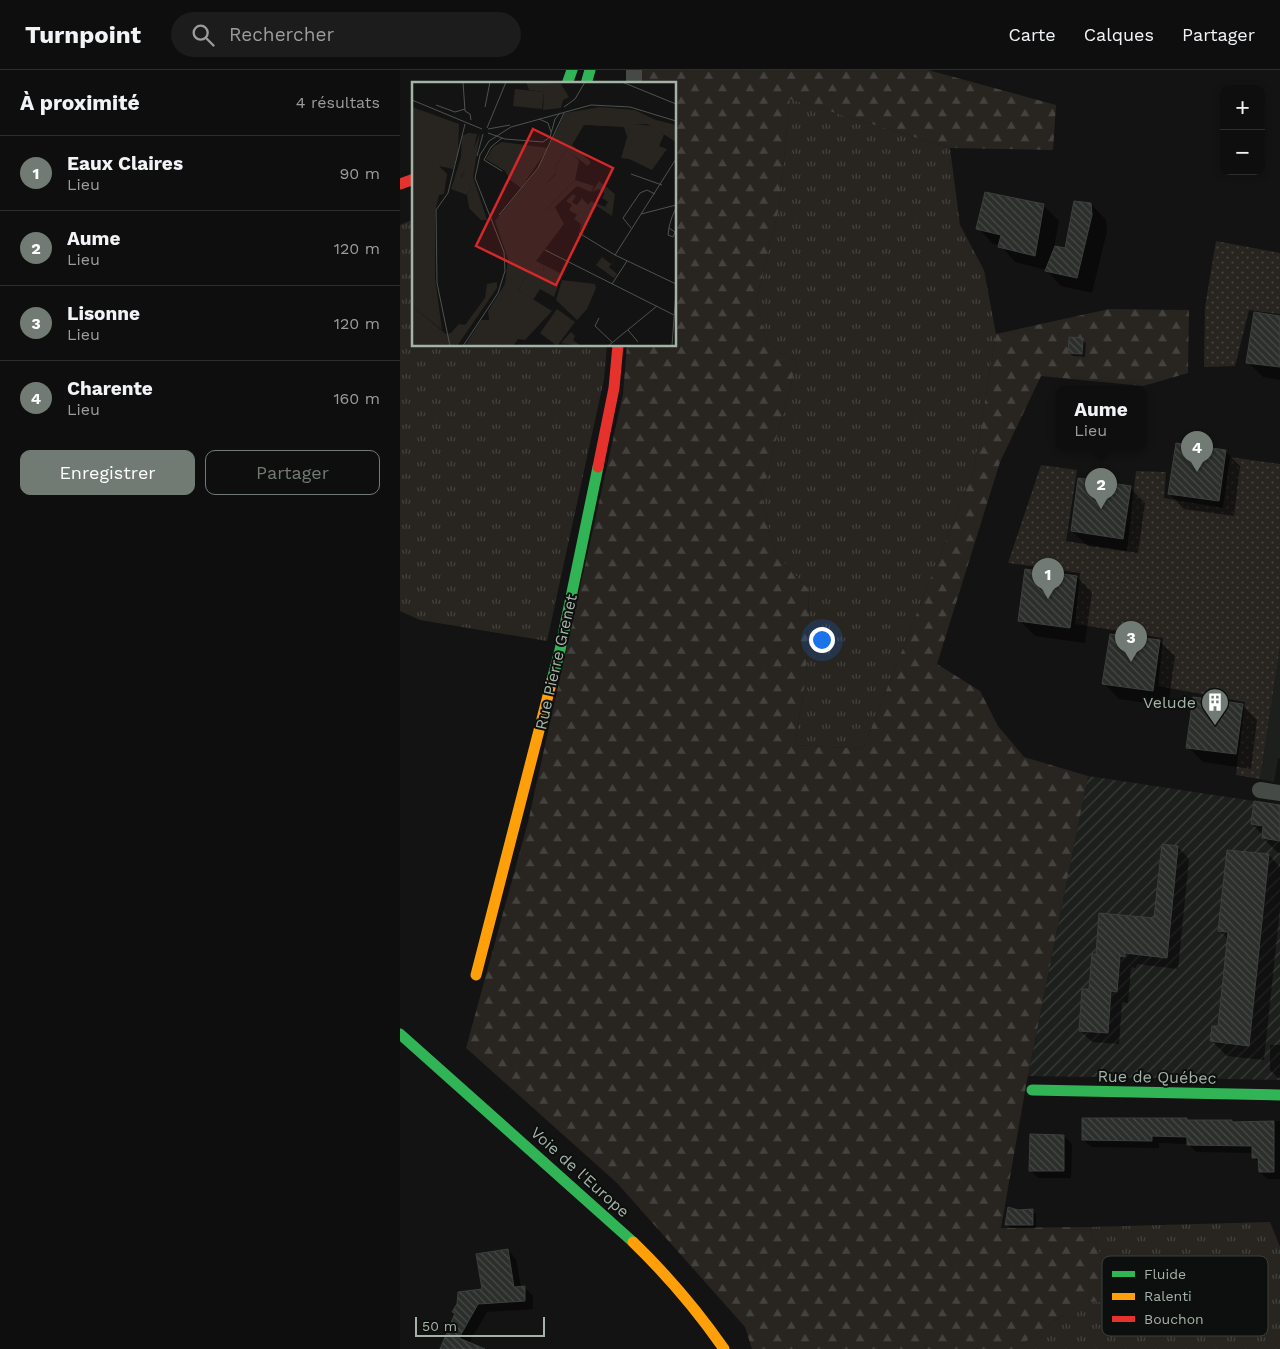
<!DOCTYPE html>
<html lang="fr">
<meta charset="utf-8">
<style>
:root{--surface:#0e0e0e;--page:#1c1c1c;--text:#f1f3f6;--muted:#9b9c9e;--line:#2e2e2e;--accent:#717b73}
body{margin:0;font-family:"Work Sans",sans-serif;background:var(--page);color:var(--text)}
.controls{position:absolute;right:15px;top:15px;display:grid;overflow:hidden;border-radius:10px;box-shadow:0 2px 8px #0003}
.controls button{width:45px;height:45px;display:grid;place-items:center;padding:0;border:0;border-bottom:1px solid var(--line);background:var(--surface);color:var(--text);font:25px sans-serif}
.scale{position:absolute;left:15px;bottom:12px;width:130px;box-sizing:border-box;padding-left:5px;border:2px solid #a4b3a7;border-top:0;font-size:14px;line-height:18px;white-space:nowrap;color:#a4b3a7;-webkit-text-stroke:4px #0d0f0e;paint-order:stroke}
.you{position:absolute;left:421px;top:569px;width:18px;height:18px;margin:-12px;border:4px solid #fff;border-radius:50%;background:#1a73e8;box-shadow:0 0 0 8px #1a73e833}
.badge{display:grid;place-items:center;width:32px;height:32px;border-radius:50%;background:var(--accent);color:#fff;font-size:16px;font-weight:700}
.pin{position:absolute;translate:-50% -41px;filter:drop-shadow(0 1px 2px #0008)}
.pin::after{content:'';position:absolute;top:26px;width:18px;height:15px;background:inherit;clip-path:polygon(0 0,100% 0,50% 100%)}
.popup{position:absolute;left:656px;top:316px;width:90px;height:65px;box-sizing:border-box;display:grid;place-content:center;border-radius:10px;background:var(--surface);filter:drop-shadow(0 1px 4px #0005);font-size:16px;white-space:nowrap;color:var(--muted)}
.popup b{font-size:19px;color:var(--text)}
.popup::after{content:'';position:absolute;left:50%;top:100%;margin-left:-10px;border:10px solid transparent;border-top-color:var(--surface)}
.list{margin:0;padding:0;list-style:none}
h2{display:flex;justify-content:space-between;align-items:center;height:65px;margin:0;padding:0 20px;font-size:21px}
h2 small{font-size:16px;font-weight:400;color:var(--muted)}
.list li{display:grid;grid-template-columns:32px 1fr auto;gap:15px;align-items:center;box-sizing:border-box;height:75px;padding:0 20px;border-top:1px solid var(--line)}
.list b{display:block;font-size:19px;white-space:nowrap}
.list p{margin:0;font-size:16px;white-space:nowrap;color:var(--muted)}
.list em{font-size:16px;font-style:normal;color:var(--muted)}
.actions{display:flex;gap:10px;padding:15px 20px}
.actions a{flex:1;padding:11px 0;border:1px solid var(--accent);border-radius:10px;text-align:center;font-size:18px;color:var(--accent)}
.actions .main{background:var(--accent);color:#fff}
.icon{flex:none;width:28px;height:28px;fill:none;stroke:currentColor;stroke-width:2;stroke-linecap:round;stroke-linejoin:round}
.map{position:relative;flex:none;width:880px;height:1279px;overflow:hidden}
header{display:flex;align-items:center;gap:30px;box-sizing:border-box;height:70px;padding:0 25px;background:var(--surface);border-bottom:1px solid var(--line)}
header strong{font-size:24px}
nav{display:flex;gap:28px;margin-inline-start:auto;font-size:18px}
.search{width:350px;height:45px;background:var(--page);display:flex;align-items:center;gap:12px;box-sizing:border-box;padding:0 18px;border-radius:28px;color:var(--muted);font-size:19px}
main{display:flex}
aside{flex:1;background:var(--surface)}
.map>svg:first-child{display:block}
</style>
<header>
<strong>Turnpoint</strong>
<div class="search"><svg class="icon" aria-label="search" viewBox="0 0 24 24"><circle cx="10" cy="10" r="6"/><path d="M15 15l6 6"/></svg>Rechercher</div>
<nav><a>Carte</a><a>Calques</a><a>Partager</a></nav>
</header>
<main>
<aside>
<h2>À proximité<small>4 résultats</small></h2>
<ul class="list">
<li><span class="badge">1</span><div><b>Eaux Claires</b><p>Lieu</p></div><em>90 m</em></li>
<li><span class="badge">2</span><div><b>Aume</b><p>Lieu</p></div><em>120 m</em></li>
<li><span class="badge">3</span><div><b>Lisonne</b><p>Lieu</p></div><em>120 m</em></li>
<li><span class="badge">4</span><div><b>Charente</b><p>Lieu</p></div><em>160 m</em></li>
</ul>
<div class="actions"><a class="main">Enregistrer</a><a>Partager</a></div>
</aside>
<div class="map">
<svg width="880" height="1279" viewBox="0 0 880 1279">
<defs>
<pattern id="industrial-furrows" width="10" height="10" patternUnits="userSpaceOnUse" patternTransform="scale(1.25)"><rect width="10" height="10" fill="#1d1f1d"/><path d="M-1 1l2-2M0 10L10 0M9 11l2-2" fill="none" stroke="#3b3d3b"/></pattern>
<pattern id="grass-tufts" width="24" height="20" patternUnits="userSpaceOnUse" patternTransform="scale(1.25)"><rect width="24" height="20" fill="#282521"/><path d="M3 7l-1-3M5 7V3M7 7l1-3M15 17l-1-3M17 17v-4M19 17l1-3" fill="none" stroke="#44423e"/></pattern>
<pattern id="forest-firs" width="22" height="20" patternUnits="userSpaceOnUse" patternTransform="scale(1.25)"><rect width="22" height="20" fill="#282521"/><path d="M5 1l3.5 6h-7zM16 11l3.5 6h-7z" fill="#44423e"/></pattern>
<pattern id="park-dots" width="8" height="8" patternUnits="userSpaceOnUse" patternTransform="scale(1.25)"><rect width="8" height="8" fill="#282521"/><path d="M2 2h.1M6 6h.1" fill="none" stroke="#44423e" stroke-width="1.8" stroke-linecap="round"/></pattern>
<pattern id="building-back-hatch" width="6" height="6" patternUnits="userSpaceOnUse" patternTransform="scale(1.25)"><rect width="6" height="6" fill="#2c2e2c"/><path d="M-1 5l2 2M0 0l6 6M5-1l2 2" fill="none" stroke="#484a48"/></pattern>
</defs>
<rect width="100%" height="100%" fill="#131313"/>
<!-- built -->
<polygon fill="#1d1f1d" points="880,577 880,688 878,689 874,712 860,709"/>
<!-- industrial -->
<polygon fill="url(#industrial-furrows)" points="688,706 880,735 880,1010 628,1006"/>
<!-- grass -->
<g fill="url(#grass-tufts)">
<polygon points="390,29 550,78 560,155 584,200 596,264 574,399 463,679 395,675 406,606 409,520 375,483 361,426 397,292 367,274 356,232 379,138"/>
<polygon points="14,149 14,275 207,275 204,309 147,571 20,550 0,541 0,155"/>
<polygon points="870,1152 880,1177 880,1279 615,1279 682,1232 720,1231 689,1157"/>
</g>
<!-- forest -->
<polygon fill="url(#forest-firs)" points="239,0 528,0 656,35 653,80 550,78 390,29 379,138 356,232 367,274 397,292 361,426 375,483 409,520 406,606 395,675 463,679 574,399 596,264 709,239 789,240 788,303 743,316 641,306 600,392 537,594 580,621 598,656 624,687 688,706 627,1010 601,1158 689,1157 720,1231 682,1232 615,1279 352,1279 345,1257 217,1113 66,978 128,752 223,324 227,275 275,275 275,14 240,14"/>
<!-- park -->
<g fill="url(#park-dots)">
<polygon points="816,171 880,183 880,244 849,240 835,296 804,297 805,237"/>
<polygon points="830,387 880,394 880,577 860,709 836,705 845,632 758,616 763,568 675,554 680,503 608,493 641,395 677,400 666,471 727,481 736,401 766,402 764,428 823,438"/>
</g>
<!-- shadow -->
<g fill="#0007">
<polygon points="691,134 706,150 707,161 692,223 661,216 646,200 615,192 600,175 593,174 578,158 643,135 659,151 654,177 666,180"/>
<polygon points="880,248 880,310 863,307 848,292"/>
<polygon points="683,270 686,273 685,287 673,286 669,283"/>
<polygon points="825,381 840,396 834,446 784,439 769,423"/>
<polygon points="730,418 745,433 738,483 688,476 672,461"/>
<polygon points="677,507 692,522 685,573 635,566 620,551"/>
<polygon points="759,571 775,586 768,636 719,629 704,613"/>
<polygon points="842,635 857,650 851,699 803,692 788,677"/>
<polygon points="880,736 880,783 878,783 863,768 863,765 852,754"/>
<polygon points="778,777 789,789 778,899 737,894 736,898 731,897 728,933 722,932 719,974 692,972 680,960 690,920 697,886 755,849"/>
<polygon points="869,785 880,797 880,838 864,990 827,986 812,971 819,958 829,870 819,860"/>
<polygon points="870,975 880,975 880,1008 878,1008 870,1000"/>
<polygon points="786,1049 788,1051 833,1053 866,1052 866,1051 880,1051 880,1109 867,1109 860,1102 860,1094 853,1087 853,1083 796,1082 788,1074 759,1073 759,1078 691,1077 683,1069"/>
<polygon points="664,1066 672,1074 671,1108 638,1108 631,1101"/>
<polygon points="632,1141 636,1144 636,1158 610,1158 606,1154 618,1142"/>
<polygon points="108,1180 116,1189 121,1218 125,1218 133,1226 133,1239 87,1242 69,1273 77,1279 41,1279 56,1244 54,1242 83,1221"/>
</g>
<!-- building -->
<g fill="url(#building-back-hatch)" stroke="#3b3f3d">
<polygon points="585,122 644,134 635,186 598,177 601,165 576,159"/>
<polygon points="674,131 691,133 692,145 677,208 645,201 655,176 665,178"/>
<polygon points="854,242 880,246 880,297 846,293"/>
<polygon points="669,267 683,268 682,284 668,283"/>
<polygon points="776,373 826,380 819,431 768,424"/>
<polygon points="678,408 731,416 723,469 671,461"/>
<polygon points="625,499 677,506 670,558 618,551"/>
<polygon points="710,564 760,570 753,621 702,614"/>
<polygon points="793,627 843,634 836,684 786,678"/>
<polygon points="854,731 880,735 880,771 862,768 863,756 851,754"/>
<polygon points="762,774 778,776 767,888 725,883 725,887 720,886 717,922 711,921 708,963 679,961 682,919 689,919 692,884 696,884 699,843 754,848"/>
<polygon points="827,780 869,784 849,976 810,971 812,956 818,956 828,862 818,861"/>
<polygon points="682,1048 787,1048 787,1050 832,1050 832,1052 874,1051 874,1102 859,1102 858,1088 852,1088 852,1076 787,1075 787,1067 752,1066 752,1071 682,1070"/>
<polygon points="630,1064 664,1065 664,1101 629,1101"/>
<polygon points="608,1137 618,1140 633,1139 633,1155 605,1155"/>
<polygon points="108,1179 114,1217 125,1216 125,1231 78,1234 59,1268 85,1279 40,1279 55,1243 52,1242 57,1234 58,1222 82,1219 76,1184"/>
</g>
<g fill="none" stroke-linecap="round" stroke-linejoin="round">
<!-- street -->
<g stroke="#464a47" stroke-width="16">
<polyline points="234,0 234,14"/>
<polyline points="860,720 880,723"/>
</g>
<!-- fast -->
<g stroke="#30b455" stroke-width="11">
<polyline points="167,14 172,0"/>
<polyline points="186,14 190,0"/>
<polyline points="152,610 160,580 198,397"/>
<polyline points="0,964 233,1172"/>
<polyline points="632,1020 880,1025"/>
</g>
<!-- slow -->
<g stroke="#ff9f0a" stroke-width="11">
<polyline points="76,905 152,610"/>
<path d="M233,1172C267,1205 297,1240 324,1279"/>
</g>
<!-- jam -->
<g stroke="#e5322d" stroke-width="11">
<polyline points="0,114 14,109"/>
<polyline points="198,397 214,318 218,275"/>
</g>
</g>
<!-- icons -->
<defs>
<g id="building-pin" transform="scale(1.4375)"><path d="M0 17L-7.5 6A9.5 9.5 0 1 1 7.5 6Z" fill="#717b73" stroke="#0d0f0e"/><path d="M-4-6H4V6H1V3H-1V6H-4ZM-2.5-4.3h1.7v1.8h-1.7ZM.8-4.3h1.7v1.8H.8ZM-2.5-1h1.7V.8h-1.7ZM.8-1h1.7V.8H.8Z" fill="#fff"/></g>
</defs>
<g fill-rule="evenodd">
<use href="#building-pin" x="815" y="632"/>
</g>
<g text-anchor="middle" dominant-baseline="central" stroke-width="4" stroke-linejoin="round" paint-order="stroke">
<!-- street labels -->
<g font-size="16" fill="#a4b3a7" stroke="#0d0f0e">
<text transform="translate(156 592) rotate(-77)">Rue Pierre Grenet</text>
<text transform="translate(757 1007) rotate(1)">Rue de Québec</text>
<text transform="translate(180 1102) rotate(42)">Voie de l'Europe</text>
</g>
<!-- poi labels -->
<g font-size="16" fill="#a4b3a7" stroke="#0d0f0e" text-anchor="end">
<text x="796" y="632">Velude</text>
</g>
</g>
<!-- overview -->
<g transform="translate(12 12)">
<rect width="264" height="264" fill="#131313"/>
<path d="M114,0L149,2L157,15L151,18L149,26L131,28L132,10L117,8ZM0,25L47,42L46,70L41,87L27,84L35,92L32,112L27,113L23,130V196L30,248L0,224ZM219,42L242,44L252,53L247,64L255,67L240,88L217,77L209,76ZM56,51L65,52L60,75L49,95L59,105L55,113L39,107L49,75L50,54ZM90,60L136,66L109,106L98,98L93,89L74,77L81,65ZM155,67L167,79L163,98L132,130L126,126L134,102L144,92L143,84ZM190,175L199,182L205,176L197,185L205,192L202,196L184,183ZM132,183L148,191L146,204L142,215L128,207L121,218L106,208L116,191H131Z" fill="#282521"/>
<path d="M188,25L223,28L244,38L264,43V60L235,42L219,43L215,55L212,45L172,43L160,63L179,80L176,84L154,68L143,84L144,91L134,102L135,113L127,126L133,129L163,98L182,104L179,110L165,104L143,125L152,142L124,179L132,183L131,191H116L106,208L140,229L113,258L106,257L101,264H53L69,238H77L76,229L93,202L96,177L83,139L126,87L153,31ZM68,51L61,95L75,138H69L57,126L55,113L59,105L49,97ZM85,200V206L45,264H0V224L34,252L39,251L47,242L53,243L73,216L75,202Z" fill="#282521"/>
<path d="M187,99L203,112L200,134L185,124L167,150L169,142L162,137L165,133L157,128L160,123L154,119L161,112L164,114L160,120L165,123L170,116L176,123L179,119L193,125L196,120L190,116L193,111L187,107L180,110Z" fill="#282521"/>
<path d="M103,7L132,10L130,27L101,24ZM150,198L183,202L184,206L175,227L165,238L144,218ZM145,227L163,240L145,264L128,251ZM159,250L163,254L161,258L169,264L149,261Z" fill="#282521"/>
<path fill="none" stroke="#4d534e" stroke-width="1" d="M51,0L53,29L58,32L59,38M210,0L264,22M0,18L70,47M24,23L43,30L53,27M73,25L78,0M152,25L163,17L173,0M127,37L136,41L139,50M75,46L94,0M76,47L98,43M76,51L93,57L131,60L138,55L143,37L148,31M65,74L71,52M90,89L72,78L79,65L90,56M219,92L250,103M229,132L264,123M87,133L126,86L152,31M219,146L211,136L228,111L235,108L243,112M257,146L263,150L261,155L256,153L257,146V145L260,135L264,126M167,151L203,173L264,202M133,168L262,233M203,173L264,77M200,202L215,179M187,236L183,244L200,260M216,248L226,260M38,264L25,201L24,128L36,111L53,42M51,264L86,211L93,189L92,170L63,96L68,73L77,59L99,45L179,23L218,25L264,39M196,264L245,224M260,264L264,209"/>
<path fill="#d62828" fill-opacity="0.15" stroke="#d62828" stroke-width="2.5" d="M121,47L201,86L144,203L64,164Z"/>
<rect width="264" height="264" fill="none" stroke="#a4b3a7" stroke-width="2.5"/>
</g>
<!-- legend -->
<rect x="702" y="1186" width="166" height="80" rx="8" fill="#0d0f0e" stroke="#3a403c" stroke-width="1"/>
<rect x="712" y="1201" width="23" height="6" fill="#30b455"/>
<rect x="712" y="1223" width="23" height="7" fill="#ff9f0a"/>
<rect x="712" y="1246" width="23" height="6" fill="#e5322d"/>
<g font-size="14" fill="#a4b3a7">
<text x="744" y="1209">Fluide</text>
<text x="744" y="1231">Ralenti</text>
<text x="744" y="1254">Bouchon</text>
</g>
</svg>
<div class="controls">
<button>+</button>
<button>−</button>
</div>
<div class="scale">50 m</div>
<div class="you"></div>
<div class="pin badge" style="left:648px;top:529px">1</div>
<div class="pin badge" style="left:701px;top:439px">2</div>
<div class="popup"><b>Aume</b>Lieu</div>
<div class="pin badge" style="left:731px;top:592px">3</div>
<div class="pin badge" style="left:797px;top:402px">4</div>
</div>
</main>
